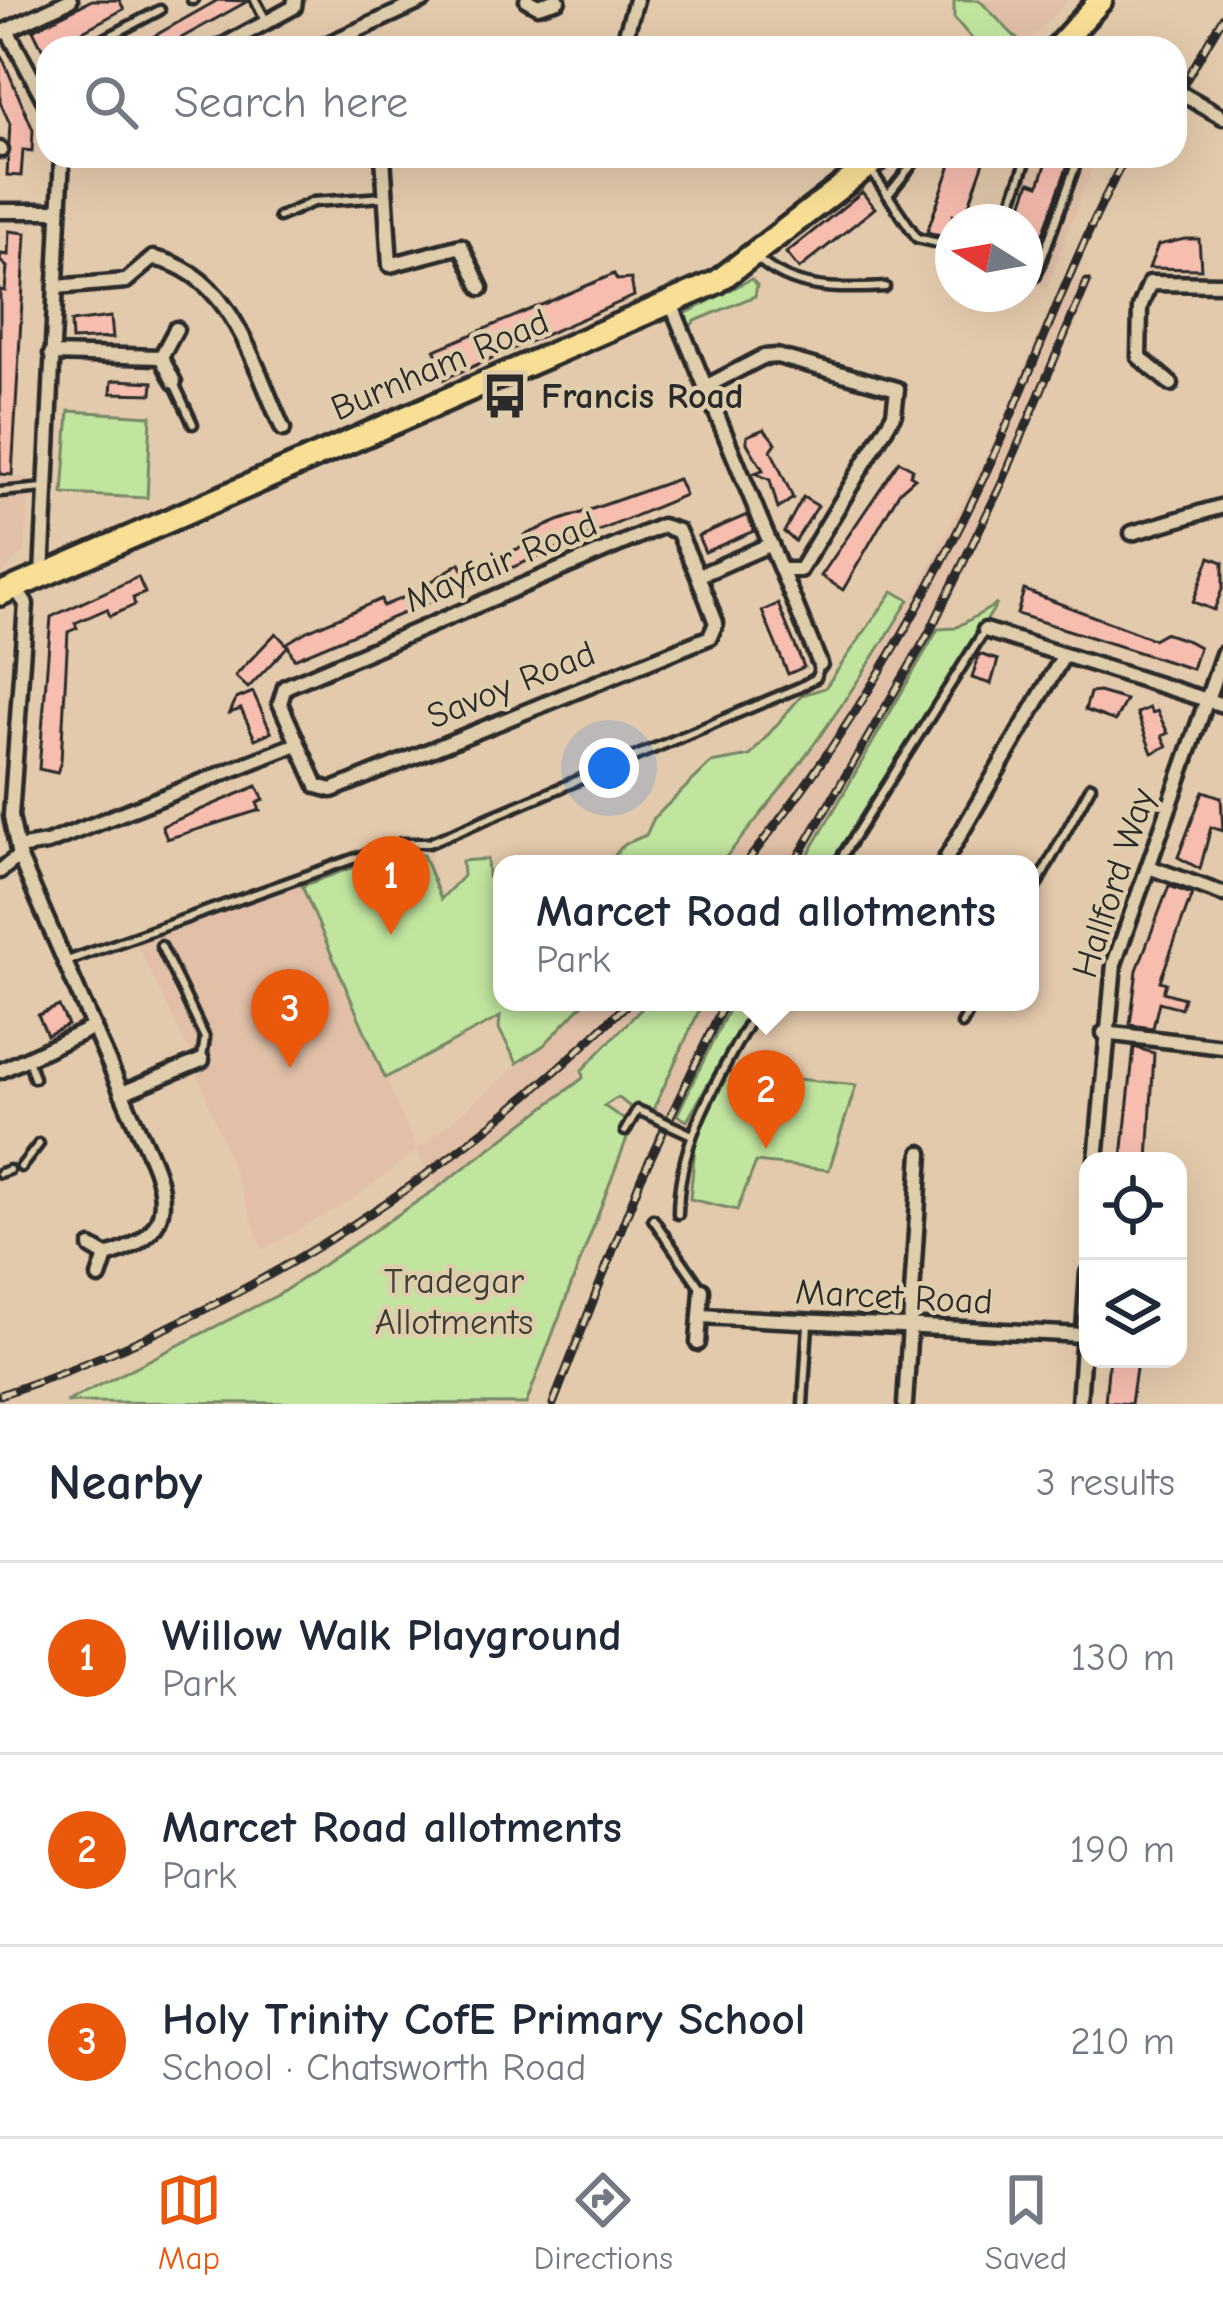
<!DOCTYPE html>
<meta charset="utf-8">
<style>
:root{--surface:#fff;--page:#f2f2f3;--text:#1f2937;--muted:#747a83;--line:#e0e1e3;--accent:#ea580c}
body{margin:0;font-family:"Comic Neue",sans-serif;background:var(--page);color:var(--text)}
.controls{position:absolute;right:36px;bottom:36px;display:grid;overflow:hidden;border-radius:24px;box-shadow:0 12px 48px #0002}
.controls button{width:108px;height:108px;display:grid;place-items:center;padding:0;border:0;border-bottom:3px solid var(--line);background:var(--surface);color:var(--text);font:60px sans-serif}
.compass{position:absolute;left:935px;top:204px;width:108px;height:108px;border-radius:50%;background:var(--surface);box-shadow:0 12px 48px #0002;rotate:281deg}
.you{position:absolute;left:609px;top:768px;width:42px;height:42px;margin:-30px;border:9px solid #fff;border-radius:50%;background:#1a73e8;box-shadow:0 0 0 18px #1a73e833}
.badge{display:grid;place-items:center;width:78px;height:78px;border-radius:50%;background:var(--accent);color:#fff;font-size:39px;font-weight:700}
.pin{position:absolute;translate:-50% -99px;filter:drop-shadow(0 3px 6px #0008)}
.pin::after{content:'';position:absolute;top:63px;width:42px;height:36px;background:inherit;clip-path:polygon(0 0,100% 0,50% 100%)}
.popup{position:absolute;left:493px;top:855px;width:546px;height:156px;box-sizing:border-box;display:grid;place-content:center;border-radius:24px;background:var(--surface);filter:drop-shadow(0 3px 9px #0005);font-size:39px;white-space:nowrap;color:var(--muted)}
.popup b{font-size:45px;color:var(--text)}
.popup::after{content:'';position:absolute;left:50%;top:100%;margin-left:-24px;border:24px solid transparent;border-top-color:var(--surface)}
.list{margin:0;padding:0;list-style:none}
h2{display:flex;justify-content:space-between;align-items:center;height:156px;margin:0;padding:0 48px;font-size:51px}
h2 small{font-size:39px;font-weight:400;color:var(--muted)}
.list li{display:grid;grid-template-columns:78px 1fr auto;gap:36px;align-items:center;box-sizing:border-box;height:192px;padding:0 48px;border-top:3px solid var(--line)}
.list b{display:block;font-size:45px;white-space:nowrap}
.list p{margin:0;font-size:39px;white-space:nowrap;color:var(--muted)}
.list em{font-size:39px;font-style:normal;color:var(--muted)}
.icon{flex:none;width:66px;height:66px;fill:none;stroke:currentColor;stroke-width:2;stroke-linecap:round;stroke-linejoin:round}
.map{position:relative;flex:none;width:1223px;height:1404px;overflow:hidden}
.search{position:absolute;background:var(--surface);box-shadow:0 12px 48px #0002;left:36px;right:36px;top:36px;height:132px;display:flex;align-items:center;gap:30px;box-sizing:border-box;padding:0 42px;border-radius:36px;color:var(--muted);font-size:45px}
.sheet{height:732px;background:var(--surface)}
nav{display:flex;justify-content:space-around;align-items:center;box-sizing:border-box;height:168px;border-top:3px solid var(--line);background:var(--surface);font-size:33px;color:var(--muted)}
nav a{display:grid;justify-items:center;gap:6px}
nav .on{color:var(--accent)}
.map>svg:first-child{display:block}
</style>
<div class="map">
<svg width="1223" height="1404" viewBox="0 0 1223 1404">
<rect width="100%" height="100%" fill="#e4caac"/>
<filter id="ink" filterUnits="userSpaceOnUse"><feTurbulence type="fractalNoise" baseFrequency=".00833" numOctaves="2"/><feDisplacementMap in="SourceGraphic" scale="24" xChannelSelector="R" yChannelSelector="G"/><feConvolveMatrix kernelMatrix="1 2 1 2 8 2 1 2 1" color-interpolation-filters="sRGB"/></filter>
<g filter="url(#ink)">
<!-- built -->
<g fill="#e2c0a8">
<polygon points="979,0 1069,0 1025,45"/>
<polygon points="1036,156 1095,160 1046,289 1025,283 1025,222 1011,222"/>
<polygon points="1063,276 1093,286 943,619 803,864 716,864 797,771 858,688 911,602 993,442"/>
<polygon points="0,477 31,477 25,551 0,575"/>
<polygon points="302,886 417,1150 519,1064 579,1002 648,1002 582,1069 583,1078 436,1189 416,1151 355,1198 263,1250 198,1076 202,1060 186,1045 135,941"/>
<polygon points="703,1002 733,1002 675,1121 653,1110"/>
</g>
<!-- green -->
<g fill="#c1e59f" stroke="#768865" stroke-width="3">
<polygon points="954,0 979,0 1026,48 980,48 954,18"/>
<polygon points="751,279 757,285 755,296 695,321 687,330 683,315"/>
<polygon points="69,411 151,416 147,498 63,494"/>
<path d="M893,591L909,600C849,699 795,775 720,864H608L623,845L646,835L654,818L711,763L750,756L802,695L825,688Z"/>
<polygon points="997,604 831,864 803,864 938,629 955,628"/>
<polygon points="400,850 423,855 441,899 463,876 462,861 487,859 488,877 502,881 502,1002 585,1002 544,1045 517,1063 499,1029 500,1017 385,1078 302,886"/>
<polygon points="648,1002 703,1002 653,1110 630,1107 618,1097 604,1106 632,1125 526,1404 66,1402 278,1295 436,1189 583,1078 582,1070"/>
<polygon points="732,1002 754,1002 687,1121 677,1115"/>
<polygon points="729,1072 856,1085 829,1170 756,1162 737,1210 690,1199 696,1136"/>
</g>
<!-- building -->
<g fill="#f7bdaf" stroke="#2b2b2b" stroke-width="3">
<polygon points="92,0 119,0 124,9 79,33 63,44 66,48 42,48 33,30"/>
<polygon points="218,0 248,1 163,48 133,48"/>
<polygon points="0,52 33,130 32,151 23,150 21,176 7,175 10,124 0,102"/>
<polygon points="954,156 986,156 964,219 953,215 946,237 927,232"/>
<polygon points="1049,156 1071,156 1043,234 1016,222 1030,182 1039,185"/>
<polygon points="862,192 875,208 799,269 786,253"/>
<polygon points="9,231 26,233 12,475 0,474 0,290 5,291 7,267 0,261 1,254 8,255"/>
<polygon points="1185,239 1199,239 1201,269 1149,268 1158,245"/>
<polygon points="614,274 617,280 631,279 634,296 444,379 435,350"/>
<polygon points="111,317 113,338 72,340 71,322"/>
<polygon points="117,380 153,382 152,394 111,393 112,381"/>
<polygon points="764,429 776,443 771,450 793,498 778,509 770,480 755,473 763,470 747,443 747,436"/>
<polygon points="899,461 913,469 910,475 915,478 900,491 843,590 821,576"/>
<polygon points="678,479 685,495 294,659 287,643 307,631 381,599 383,606 412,594 460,563 463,570 475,567 529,544 525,535 558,521"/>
<polygon points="803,497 818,506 795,541 784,532"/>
<polygon points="747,515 754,531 705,552 698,536"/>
<polygon points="1210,557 1223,562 1223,587 1214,610 1193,602"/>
<polygon points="138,577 145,593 133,598 135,605 110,616 107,609 75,623 77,628 68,632 61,761 57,773 39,769 51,617"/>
<polygon points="1024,590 1153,639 1164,633 1188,641 1199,647 1192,669 1017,614"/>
<polygon points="778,604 804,667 788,674 762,611"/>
<polygon points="276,633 288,646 248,688 235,676"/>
<polygon points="979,654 998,660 991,684 972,678"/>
<polygon points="253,692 271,732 255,739 241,709 230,713 236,699"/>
<polygon points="1099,692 1126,700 1115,721 1085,710 1090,693"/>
<polygon points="1149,708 1152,713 1157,711 1168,733 1162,736 1167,746 1152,753 1137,713"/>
<polygon points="257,786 264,800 257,803 260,810 167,839 162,826"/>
<polygon points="1203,791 1221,797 1223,831 1211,827 1200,869 1178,857"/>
<polygon points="1169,886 1192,894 1160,981 1166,983 1163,992 1184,998 1181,1008 1159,1002 1153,1028 1130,1025 1137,970"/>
<polygon points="59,1006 68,1025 47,1035 38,1015"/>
<polygon points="1134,1047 1154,1053 1148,1161 1122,1157"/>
<polygon points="1109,1359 1137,1361 1131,1404 1105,1402"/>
</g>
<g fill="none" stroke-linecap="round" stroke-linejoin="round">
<!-- lane casing -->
<g stroke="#2b2b2b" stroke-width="15">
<g id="lane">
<polyline points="192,0 193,0"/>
<polyline points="255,0 266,20"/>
<polyline points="91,46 160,10"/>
<polyline points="872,172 917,238 946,245"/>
<polyline points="888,195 919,156"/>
<polyline points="279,217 313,202 383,197"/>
<polyline points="1005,222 1028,156"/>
<path d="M758,259C795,292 839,289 885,287"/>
<polyline points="1036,276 1079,156"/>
<polyline points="175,385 193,424"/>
<polyline points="0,492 44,488"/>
<polyline points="837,864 985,630"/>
<polyline points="1030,897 1091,786"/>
<polyline points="161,946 205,1038 202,1058"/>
<polyline points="67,961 364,855 402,843 429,843 800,687 816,678 819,667"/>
<polyline points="962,1024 974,1002"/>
<polyline points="28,1059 34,1078"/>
<polyline points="625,1131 637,1110 647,1114"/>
<polyline points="21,1167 39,1144"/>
<polyline points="0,1173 9,1170"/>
<path d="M678,1214C678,1135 724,1070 760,1002"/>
<polyline points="653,1219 702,1290"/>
<polyline points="803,1404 808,1324"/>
</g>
</g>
<!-- street casing -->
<g stroke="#2b2b2b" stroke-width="21">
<g id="street">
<polyline points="527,0 538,6 558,0"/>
<polyline points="7,30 48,107"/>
<polyline points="1,33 70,0"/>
<polyline points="219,48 294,7 295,0"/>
<polyline points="319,48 424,0"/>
<polyline points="622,48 636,0"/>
<polyline points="1175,90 1223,117"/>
<polyline points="0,149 1,150"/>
<polyline points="383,156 390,265 461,246 481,288"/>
<polyline points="0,211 59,211"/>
<path d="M56,287L126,281L153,258C232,273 253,365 283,429"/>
<polyline points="670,301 820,664"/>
<polyline points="51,354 161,357 174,382"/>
<polyline points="161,357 176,329"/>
<polyline points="1171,384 1139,357 1140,307 1150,283 1223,284"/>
<polyline points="707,386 763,357 777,356 897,389 894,414 800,570 782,570"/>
<polyline points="1132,533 1223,506"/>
<polyline points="42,575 62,156"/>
<polyline points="698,576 716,623 710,637 332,790 317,786 280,703 285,687 662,526 678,531 698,576 771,544"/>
<polyline points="14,587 26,604 11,816 19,856 122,1093"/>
<polyline points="985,630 1223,705"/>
<polyline points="18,848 47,843 297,744"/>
<polyline points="943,864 1064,655"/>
<polyline points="1149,867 1223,894"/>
<polyline points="0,871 19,856"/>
<polyline points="1104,1033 1223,1047"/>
<polyline points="0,1071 94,1027"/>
<polyline points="1096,1161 1114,964 1223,654"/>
<path d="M91,1247L106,1256C204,1227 149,1162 122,1093L202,1060"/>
<polyline points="99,1277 106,1256"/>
<polyline points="700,1316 1084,1335"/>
<polyline points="698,1343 702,1290"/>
<polyline points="905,1404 921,1153"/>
<polyline points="1079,1404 1088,1273"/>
</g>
</g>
<!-- primary casing -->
<g stroke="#2b2b2b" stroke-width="30">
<g id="primary">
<polyline points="1057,48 1101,0"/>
<polyline points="0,594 717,282 881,156"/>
</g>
</g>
<!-- lane -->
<use href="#lane" stroke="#dfcdab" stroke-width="6"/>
<!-- street -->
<use href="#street" stroke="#dfcdab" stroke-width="12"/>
<!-- primary -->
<use href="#primary" stroke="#f9df96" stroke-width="21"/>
<!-- rail casing -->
<g stroke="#2b2b2b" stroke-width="9">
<g id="rail">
<polyline points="1175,99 1223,17"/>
<path d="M745,864C840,747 917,619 981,483C1032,375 1070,261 1126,156"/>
<polyline points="794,864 929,633 1001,485 1087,282"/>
<path d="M0,1395C241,1313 448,1181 629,1002"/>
<polyline points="553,1404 641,1178 725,1002"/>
</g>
</g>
<!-- rail -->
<use href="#rail" stroke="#dfcdab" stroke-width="4.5" stroke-dasharray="14" stroke-linecap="butt"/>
<!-- lane-bridge casing -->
<g stroke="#2b2b2b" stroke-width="15" stroke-linecap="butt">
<polyline id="lane-bridge" points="647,1114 690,1134"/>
</g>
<!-- lane-bridge -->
<use href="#lane-bridge" stroke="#dfcdab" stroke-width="6"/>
</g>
</g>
<!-- icons -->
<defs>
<g id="bus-bare" transform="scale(3.6)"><path d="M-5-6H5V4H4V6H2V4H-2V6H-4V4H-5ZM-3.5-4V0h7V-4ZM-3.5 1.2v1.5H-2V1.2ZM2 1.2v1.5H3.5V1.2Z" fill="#2b2b2b" stroke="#dfcdab" stroke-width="2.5" paint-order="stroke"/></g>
</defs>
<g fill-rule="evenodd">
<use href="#bus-bare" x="505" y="396"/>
</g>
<g text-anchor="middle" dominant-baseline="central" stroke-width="9" stroke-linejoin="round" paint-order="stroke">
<!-- street labels -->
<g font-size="36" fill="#2b2b2b" stroke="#dfcdab">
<text transform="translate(440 365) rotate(-23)">Burnham Road</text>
<text transform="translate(501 562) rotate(-23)">Mayfair Road</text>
<text transform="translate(511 685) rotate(-22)">Savoy Road</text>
<text transform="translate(1114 883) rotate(-72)">Hallford Way</text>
<text transform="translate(894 1297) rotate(3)">Marcet Road</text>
</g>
<!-- poi labels -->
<g font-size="36" font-weight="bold" fill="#2b2b2b" stroke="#dfcdab" text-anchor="start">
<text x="541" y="396">Francis Road</text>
</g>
<!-- park labels -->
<g font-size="36" fill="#3a3e37" stroke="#dfcdab">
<text x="454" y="1281">Tradegar<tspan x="454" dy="41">Allotments</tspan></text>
</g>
</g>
</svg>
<div class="controls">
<button><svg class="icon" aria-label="locate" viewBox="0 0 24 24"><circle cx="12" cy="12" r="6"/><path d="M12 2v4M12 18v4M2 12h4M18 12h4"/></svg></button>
<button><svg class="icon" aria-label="layers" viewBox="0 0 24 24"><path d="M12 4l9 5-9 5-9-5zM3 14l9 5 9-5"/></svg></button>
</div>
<svg class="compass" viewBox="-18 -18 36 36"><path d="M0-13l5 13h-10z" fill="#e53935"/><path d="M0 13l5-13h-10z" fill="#747a83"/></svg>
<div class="you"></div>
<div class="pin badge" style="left:391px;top:935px">1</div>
<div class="pin badge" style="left:766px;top:1149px">2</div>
<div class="popup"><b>Marcet Road allotments</b>Park</div>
<div class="pin badge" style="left:290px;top:1068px">3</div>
<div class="search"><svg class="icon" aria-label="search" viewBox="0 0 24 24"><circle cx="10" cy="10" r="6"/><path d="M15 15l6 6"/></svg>Search here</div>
</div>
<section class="sheet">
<h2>Nearby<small>3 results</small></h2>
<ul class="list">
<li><span class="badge">1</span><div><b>Willow Walk Playground</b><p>Park</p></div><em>130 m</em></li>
<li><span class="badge">2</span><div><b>Marcet Road allotments</b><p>Park</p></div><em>190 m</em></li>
<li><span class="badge">3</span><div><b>Holy Trinity CofE Primary School</b><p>School · Chatsworth Road</p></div><em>210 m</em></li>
</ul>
</section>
<nav>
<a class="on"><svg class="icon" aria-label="map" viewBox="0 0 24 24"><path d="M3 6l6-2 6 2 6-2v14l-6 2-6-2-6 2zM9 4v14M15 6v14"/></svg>Map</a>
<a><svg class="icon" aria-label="directions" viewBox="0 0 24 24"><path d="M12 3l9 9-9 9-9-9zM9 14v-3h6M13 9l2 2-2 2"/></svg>Directions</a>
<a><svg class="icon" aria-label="saved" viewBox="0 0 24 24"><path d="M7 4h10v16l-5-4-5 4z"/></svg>Saved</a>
</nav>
